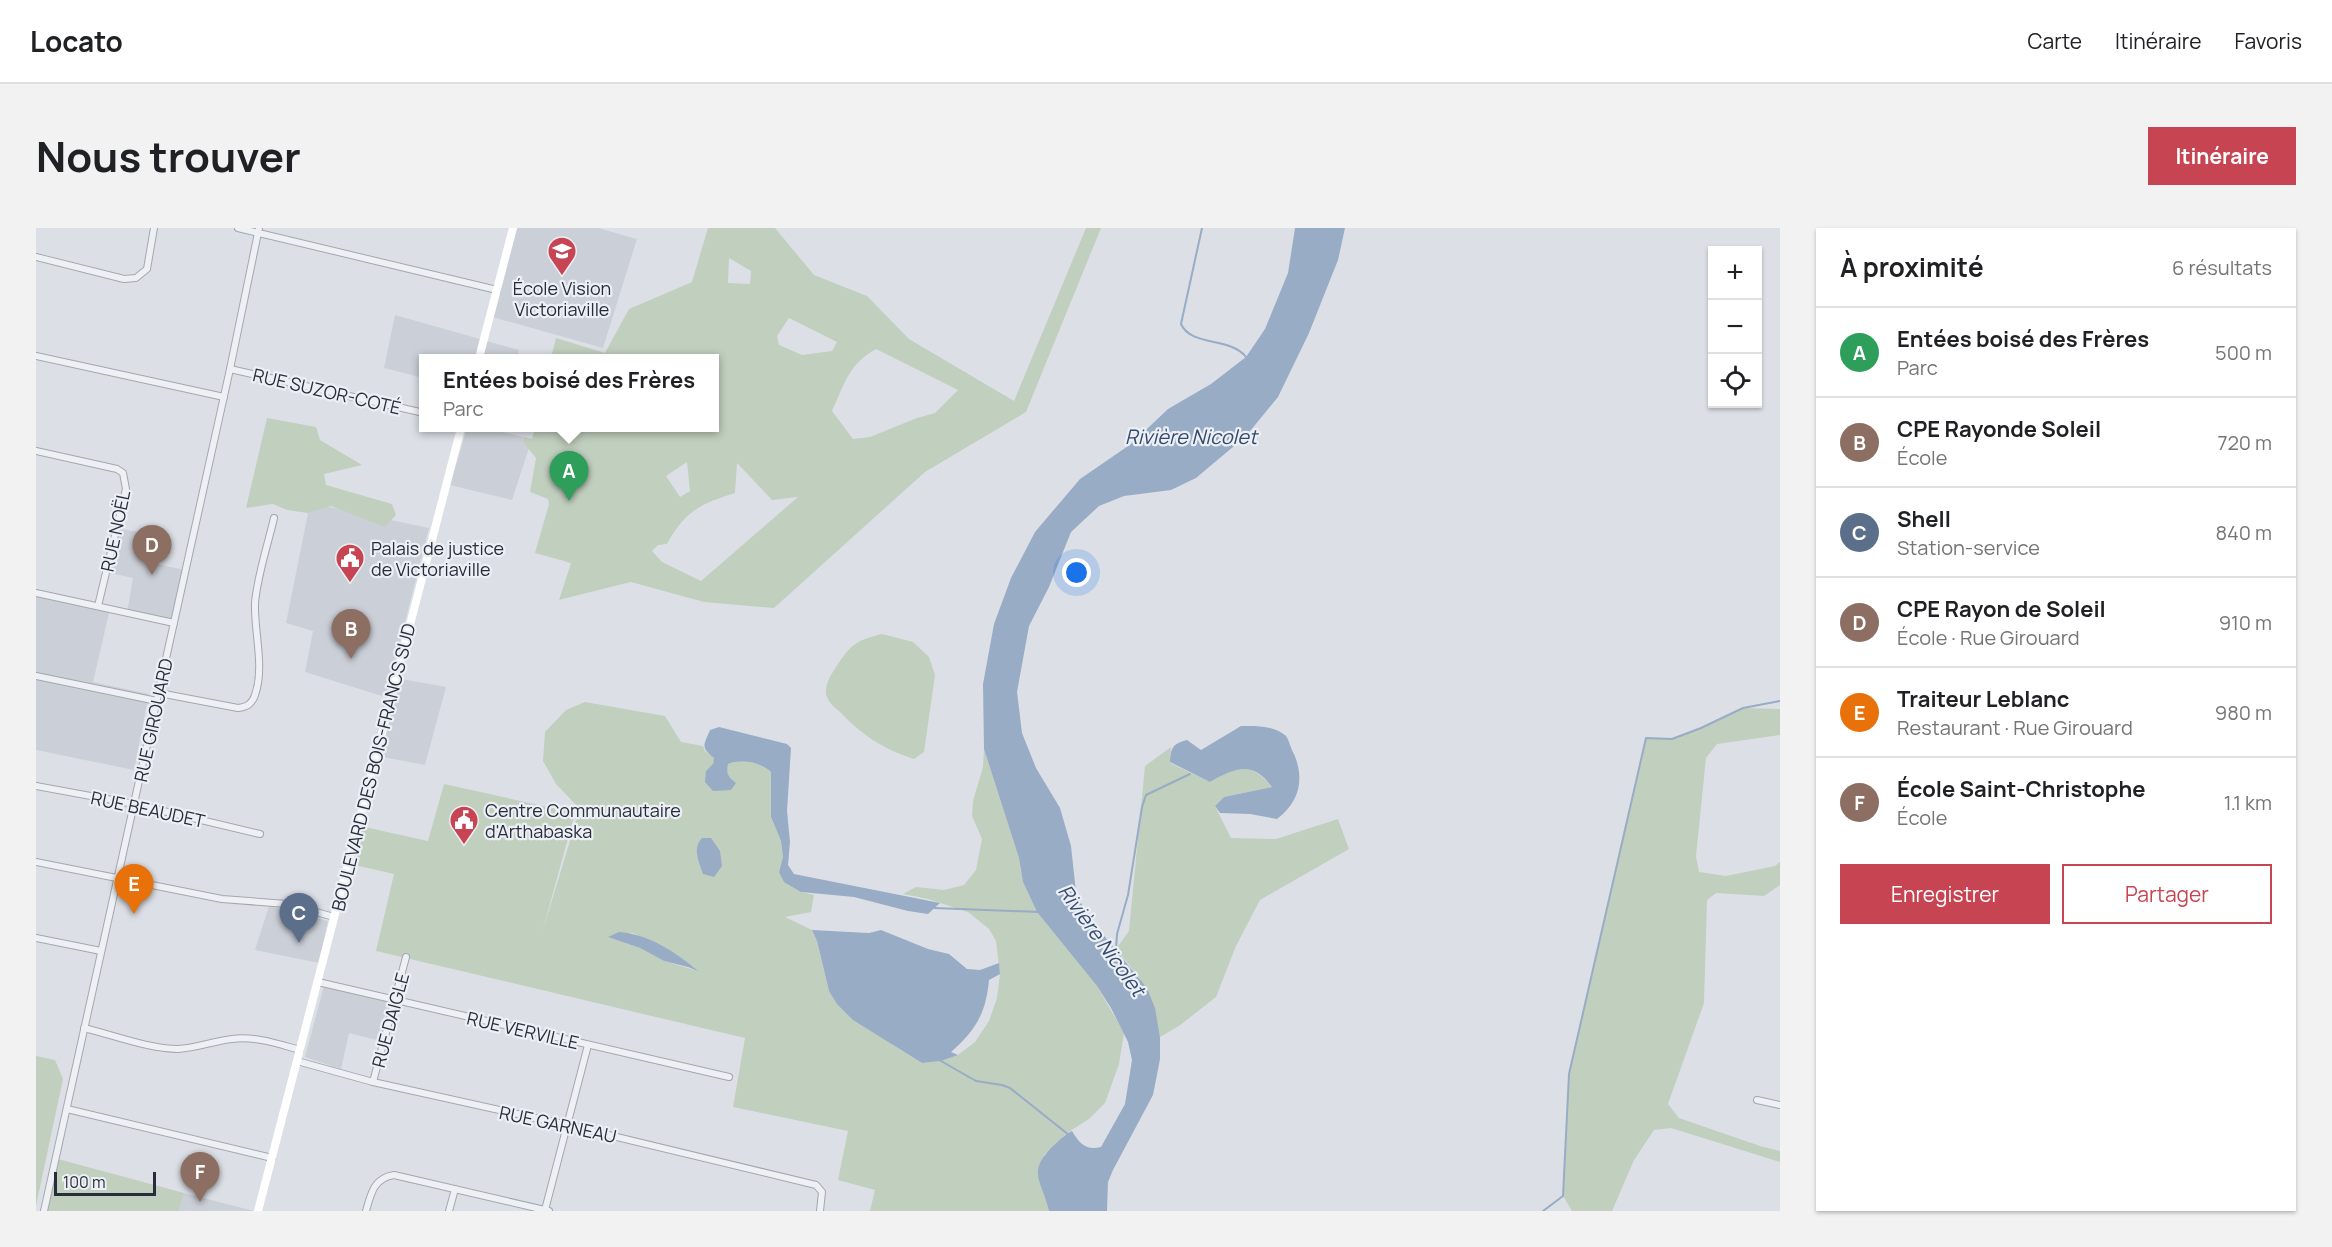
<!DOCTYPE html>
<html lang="fr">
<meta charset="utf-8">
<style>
:root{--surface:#fff;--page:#f2f2f2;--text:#202124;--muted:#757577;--line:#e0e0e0;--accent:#c74552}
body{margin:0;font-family:Manrope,sans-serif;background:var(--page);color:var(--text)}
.controls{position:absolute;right:18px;top:18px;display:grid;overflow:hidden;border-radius:0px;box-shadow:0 2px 4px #0004}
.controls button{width:54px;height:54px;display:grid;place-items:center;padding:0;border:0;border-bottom:2px solid var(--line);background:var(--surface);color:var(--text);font:30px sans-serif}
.scale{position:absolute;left:18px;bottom:15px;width:102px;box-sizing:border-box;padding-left:6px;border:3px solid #272d3b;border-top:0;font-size:16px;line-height:21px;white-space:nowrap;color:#272d3b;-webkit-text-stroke:4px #eceff4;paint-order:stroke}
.you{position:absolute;left:1041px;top:345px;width:21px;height:21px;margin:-15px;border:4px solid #fff;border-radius:50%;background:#1a73e8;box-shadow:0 0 0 9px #1a73e833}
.badge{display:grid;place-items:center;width:39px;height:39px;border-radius:50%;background:var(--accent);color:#fff;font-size:20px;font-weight:700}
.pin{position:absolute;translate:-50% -50px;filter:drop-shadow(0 2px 3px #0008)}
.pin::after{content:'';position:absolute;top:32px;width:21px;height:18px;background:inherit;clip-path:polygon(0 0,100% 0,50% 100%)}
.popup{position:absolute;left:383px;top:126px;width:300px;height:78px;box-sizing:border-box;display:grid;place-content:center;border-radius:0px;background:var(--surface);filter:drop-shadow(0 2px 4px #0005);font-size:20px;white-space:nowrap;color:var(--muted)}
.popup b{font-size:22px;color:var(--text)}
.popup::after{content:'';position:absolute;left:50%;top:100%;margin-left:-12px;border:12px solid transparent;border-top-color:var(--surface)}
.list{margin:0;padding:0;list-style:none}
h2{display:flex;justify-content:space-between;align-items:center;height:78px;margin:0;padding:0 24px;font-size:26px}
h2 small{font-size:20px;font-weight:400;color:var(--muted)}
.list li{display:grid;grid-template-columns:39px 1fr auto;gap:18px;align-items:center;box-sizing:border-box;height:90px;padding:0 24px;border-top:2px solid var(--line)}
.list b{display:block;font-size:22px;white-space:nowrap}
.list p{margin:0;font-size:20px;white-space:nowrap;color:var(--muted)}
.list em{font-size:20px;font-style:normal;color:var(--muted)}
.actions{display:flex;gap:12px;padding:18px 24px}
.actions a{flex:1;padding:14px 0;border:2px solid var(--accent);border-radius:0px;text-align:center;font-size:21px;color:var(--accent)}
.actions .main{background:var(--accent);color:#fff}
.icon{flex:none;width:33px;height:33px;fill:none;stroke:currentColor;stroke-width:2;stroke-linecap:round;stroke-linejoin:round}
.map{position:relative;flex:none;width:1744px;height:983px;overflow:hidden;border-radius:0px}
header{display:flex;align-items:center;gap:36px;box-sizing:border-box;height:84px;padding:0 30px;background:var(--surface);border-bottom:2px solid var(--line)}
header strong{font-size:28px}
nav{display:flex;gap:33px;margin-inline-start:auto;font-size:21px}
.intro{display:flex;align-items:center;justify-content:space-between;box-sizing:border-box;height:144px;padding:0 36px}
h1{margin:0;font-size:42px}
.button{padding:15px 27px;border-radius:0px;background:var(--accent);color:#fff;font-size:21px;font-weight:700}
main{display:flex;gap:36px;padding:0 36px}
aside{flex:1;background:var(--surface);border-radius:0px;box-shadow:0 2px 4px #0004}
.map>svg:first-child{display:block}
</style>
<header>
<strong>Locato</strong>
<nav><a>Carte</a><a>Itinéraire</a><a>Favoris</a></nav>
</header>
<div class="intro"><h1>Nous trouver</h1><a class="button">Itinéraire</a></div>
<main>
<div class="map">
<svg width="1744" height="983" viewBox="0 0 1744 983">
<rect width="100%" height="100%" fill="#dce0e6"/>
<!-- built -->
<g fill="#cbcfd7">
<polygon points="477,0 562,0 601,11 567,120 453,88"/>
<polygon points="359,87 483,122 481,130 388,130 387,150 348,140"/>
<polygon points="431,200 450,200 496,211 476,272 414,257"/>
<polygon points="274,275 393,300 355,449 410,459 389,537 336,527 349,469 269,444 277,403 250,395"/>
<polygon points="79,300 109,305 105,333 150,342 138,395 91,385 97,350 70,344"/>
<polygon points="0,365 74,381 57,454 113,466 98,542 0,522"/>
<polygon points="233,678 292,693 283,735 219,722"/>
<polygon points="288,758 353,773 341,812 313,805 305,841 269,829"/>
<polygon points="148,965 218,983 143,983"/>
</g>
<!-- green -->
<g fill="#c1cfbe" fill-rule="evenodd">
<path d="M672,0H739L778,47L831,68L873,111L978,173L1050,0H1065L990,184L889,244L738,380L668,374L595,354L523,372L535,335L499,325L513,276L512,271L494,264L500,230L488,215V209L496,211L499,200H678V130H515L520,110L569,125L593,81L656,54ZM693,30L715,43L714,56L692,55ZM753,90L801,114L796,123L766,127L743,117L741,108ZM840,121L922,162L899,185L881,190L834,209L817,211L796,183C809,155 812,137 840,121ZM651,234L654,263L644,269L630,248ZM701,235L736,272L762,269L665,353L626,334L616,323L622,317L631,316C649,283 664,276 699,265Z"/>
<polygon points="231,190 280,199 284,212 326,237 288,246 290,257 356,276 360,287 349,299 295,278 272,285 251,282 237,276 210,280"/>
<path d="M846,406L877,414L893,429L899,447L888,524L878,531C847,521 826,507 804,484C798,479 792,474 790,466C789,455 796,445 802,436C816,415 822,412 846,406Z"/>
<path d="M549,474L629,488L645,514L667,518L669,523L678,530L677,536L693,550L690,543L692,536C705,531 725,534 735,544V589L745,613L747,629L743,644L765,664L778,667L775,684L749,689L776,702L781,713L793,763L860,819L886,835L905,833L922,827L939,814L953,793L961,770L964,746L960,713L953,701L932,684L892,671L867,666L880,659L908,662L928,657L940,642L946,611L936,588L937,573L947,539L948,521L983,630L987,654L1001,684L1061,758L1088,805L1083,836L1069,875L1053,891L1031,905L1008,927L1013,983H834L839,962L802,952L812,903L697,879L709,810L340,723L358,646L314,636L324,598L392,613L408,556L539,585L506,705L543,583L542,579L520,556L507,533L509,504L530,482ZM597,705L647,731L659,742L628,733L604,720L573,709Z"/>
<polygon points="1707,480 1744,481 1744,507 1681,516 1670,530 1660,628 1663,644 1690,648 1739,638 1744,634 1744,657 1728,668 1680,665 1671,672 1668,775 1632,876 1643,890 1724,918 1744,923 1744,934 1635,900 1618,902 1598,932 1576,983 1536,983 1527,968 1533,846 1610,510 1636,511 1665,500"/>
<path d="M1135,519L1134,535L1174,554C1201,538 1214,533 1236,559L1188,569L1179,578L1195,610L1240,611L1302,591L1313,621L1224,672L1200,718L1180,769L1143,798L1124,809C1116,765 1109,755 1080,721L1093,703L1109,538Z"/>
<polygon points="0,828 19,832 27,851 0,978"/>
<polygon points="22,931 148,965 143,983 11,983"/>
</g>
<!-- water -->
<g fill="#98acc5">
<path d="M1259,0H1309L1302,32L1273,105L1242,169L1210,208L1160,250L1135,262L1088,268L1063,278L1035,304L1013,359L993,398L981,464L986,505L1000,540L1024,580L1035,618L1040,664L1051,687L1111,760L1119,780L1124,809V831L1117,867L1077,942L1072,954L1071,983H1013C1006,952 990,945 1017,918C1023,913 1029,906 1036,903C1043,915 1050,923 1065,919L1089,876L1096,832L1092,814L1075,780L1061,758L1001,684L987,654L983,630L948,521L947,456L958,396L975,350L999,304L1044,251L1095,216L1132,181L1175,156L1210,129L1229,101L1252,45Z"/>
<path d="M1205,498C1220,498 1238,497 1250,508C1253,512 1255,521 1258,526C1269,552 1263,574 1241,591L1214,586L1184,585L1179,578L1188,569L1236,559C1216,532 1199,540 1174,554L1134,534C1135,520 1136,516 1151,512L1165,522Z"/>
<path d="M683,499L751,516L755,520L751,583L754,614L752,637L758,646L904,675L892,686L872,683L818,669L765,664L748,654L743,644L747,629L745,613L735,589V544C725,534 705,531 692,536C690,546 692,549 700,555L695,562L677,563L669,554L670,543L677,536L678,530C664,519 668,517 674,502Z"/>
<path d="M666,610H675L684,623L686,638L678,649L667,646C663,633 656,621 666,610Z"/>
<path d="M776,702L833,705L845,702L892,721L913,726L931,741L944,742L963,735L964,746L953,752C950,785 940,802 915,824L922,827L905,833L886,835L817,792L801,776L793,763L781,713Z"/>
<path d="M583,704C612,706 640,724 662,743L652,739L628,733L604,720L572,709Z"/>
</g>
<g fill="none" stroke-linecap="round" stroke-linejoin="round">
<!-- stream -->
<g stroke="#98acc5" stroke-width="2">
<path d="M1166,0L1145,96C1155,119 1195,109 1210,129"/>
<polyline points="898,680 1003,684"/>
<polyline points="1080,722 1081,706 1092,667 1106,579 1110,567 1154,546"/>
<polyline points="905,833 940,853 966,857 974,860 1033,907"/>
<polyline points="1507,983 1527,968 1533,846 1610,510 1636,511 1665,500 1707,480 1744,473"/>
</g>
<!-- street casing -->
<g stroke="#a2a7af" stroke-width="8">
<g id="street">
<polyline points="202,0 461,62"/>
<polyline points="0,29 88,51 100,50 111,41 118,0"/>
<polyline points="0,128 188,169"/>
<polyline points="194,141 388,185"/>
<polyline points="0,223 81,241 87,245 90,261 62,378"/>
<polyline points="0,365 138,395"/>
<polyline points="0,448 121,473"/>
<path d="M123,465L202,480C211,479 216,476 219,467C229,439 218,405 219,375C221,349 232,316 238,290"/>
<polyline points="0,558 98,576 224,606"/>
<polyline points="0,634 186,671 251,676 298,689"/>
<polyline points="0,710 65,723"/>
<polyline points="282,754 693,849"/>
<path d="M48,800C77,807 113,821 142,821C161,820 178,813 196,811C220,808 242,816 264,822"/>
<polyline points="261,833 337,854 531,897 780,957 786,964 784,983"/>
<polyline points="337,854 370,729"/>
<polyline points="1721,872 1744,877"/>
<polyline points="31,881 236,930"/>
<polyline points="509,982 552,817"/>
<polyline points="8,983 194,141 223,0"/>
<path d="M330,983C335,965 338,950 358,947L513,983"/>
<polyline points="413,983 419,961"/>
</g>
</g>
<!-- street -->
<use href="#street" stroke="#eff0f4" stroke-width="6"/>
<!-- secondary -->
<g stroke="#fff" stroke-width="8">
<polyline points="443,130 477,0"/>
<polyline points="222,983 425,200"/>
</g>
</g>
<!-- icons -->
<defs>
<g id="school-pin" transform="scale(1.5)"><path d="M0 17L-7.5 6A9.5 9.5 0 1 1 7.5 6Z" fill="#c74552" stroke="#eceff4"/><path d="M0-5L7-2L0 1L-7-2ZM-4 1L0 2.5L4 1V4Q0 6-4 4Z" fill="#fff"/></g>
<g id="civic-pin" transform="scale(1.5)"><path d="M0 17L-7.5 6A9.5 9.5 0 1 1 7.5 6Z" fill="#c74552" stroke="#eceff4"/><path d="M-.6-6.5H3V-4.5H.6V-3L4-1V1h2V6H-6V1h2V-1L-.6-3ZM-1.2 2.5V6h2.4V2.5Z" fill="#fff"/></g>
</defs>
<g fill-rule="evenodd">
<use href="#school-pin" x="526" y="23"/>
<use href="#civic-pin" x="314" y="330"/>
<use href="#civic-pin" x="428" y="592"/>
</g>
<g text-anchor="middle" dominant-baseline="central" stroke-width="4.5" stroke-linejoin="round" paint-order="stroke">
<!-- poi labels -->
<g font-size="18" fill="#272d3b" stroke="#eceff4" text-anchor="start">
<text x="526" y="60" text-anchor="middle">École Vision<tspan x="526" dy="21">Victoriaville</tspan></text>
<text x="335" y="320">Palais de justice<tspan x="335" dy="21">de Victoriaville</tspan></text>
<text x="449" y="582">Centre Communautaire<tspan x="449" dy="21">d'Arthabaska</tspan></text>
</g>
<!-- street labels -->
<g font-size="18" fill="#272d3b" stroke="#eceff4">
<text transform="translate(291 163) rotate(13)">RUE SUZOR-COTÉ</text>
<text transform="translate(79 303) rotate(-78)">RUE NOËL</text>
<text transform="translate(117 492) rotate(-78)">RUE GIROUARD</text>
<text transform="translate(337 539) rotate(-76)">BOULEVARD DES BOIS-FRANCS SUD</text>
<text transform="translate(112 581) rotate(12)">RUE BEAUDET</text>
<text transform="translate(354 792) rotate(-75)">RUE DAIGLE</text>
<text transform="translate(487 802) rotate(13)">RUE VERVILLE</text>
<text transform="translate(522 896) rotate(12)">RUE GARNEAU</text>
</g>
<!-- water labels -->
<g font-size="20" font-style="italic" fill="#334a6d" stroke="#eceff4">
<text x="1155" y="208">Rivière Nicolet</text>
<text transform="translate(1066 712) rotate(54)">Rivière Nicolet</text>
</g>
</g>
</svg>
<div class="controls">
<button>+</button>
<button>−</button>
<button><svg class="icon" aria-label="locate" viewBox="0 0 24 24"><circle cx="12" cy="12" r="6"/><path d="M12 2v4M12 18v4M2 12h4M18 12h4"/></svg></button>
</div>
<div class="scale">100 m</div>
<div class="you"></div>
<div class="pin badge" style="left:533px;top:273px;background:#2e9e5b">A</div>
<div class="popup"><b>Entées boisé des Frères</b>Parc</div>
<div class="pin badge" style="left:315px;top:431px;background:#8d6e63">B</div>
<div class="pin badge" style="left:263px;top:715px;background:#5c6f8a">C</div>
<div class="pin badge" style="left:116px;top:347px;background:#8d6e63">D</div>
<div class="pin badge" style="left:98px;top:686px;background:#e8710a">E</div>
<div class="pin badge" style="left:164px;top:974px;background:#8d6e63">F</div>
</div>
<aside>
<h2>À proximité<small>6 résultats</small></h2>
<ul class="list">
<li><span class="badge" style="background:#2e9e5b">A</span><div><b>Entées boisé des Frères</b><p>Parc</p></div><em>500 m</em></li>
<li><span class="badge" style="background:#8d6e63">B</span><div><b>CPE Rayonde Soleil</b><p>École</p></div><em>720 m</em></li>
<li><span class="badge" style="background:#5c6f8a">C</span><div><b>Shell</b><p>Station-service</p></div><em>840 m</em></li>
<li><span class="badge" style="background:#8d6e63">D</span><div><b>CPE Rayon de Soleil</b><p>École · Rue Girouard</p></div><em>910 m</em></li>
<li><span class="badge" style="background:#e8710a">E</span><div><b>Traiteur Leblanc</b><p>Restaurant · Rue Girouard</p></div><em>980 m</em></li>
<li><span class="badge" style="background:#8d6e63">F</span><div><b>École Saint-Christophe</b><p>École</p></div><em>1.1 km</em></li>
</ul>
<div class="actions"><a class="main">Enregistrer</a><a>Partager</a></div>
</aside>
</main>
